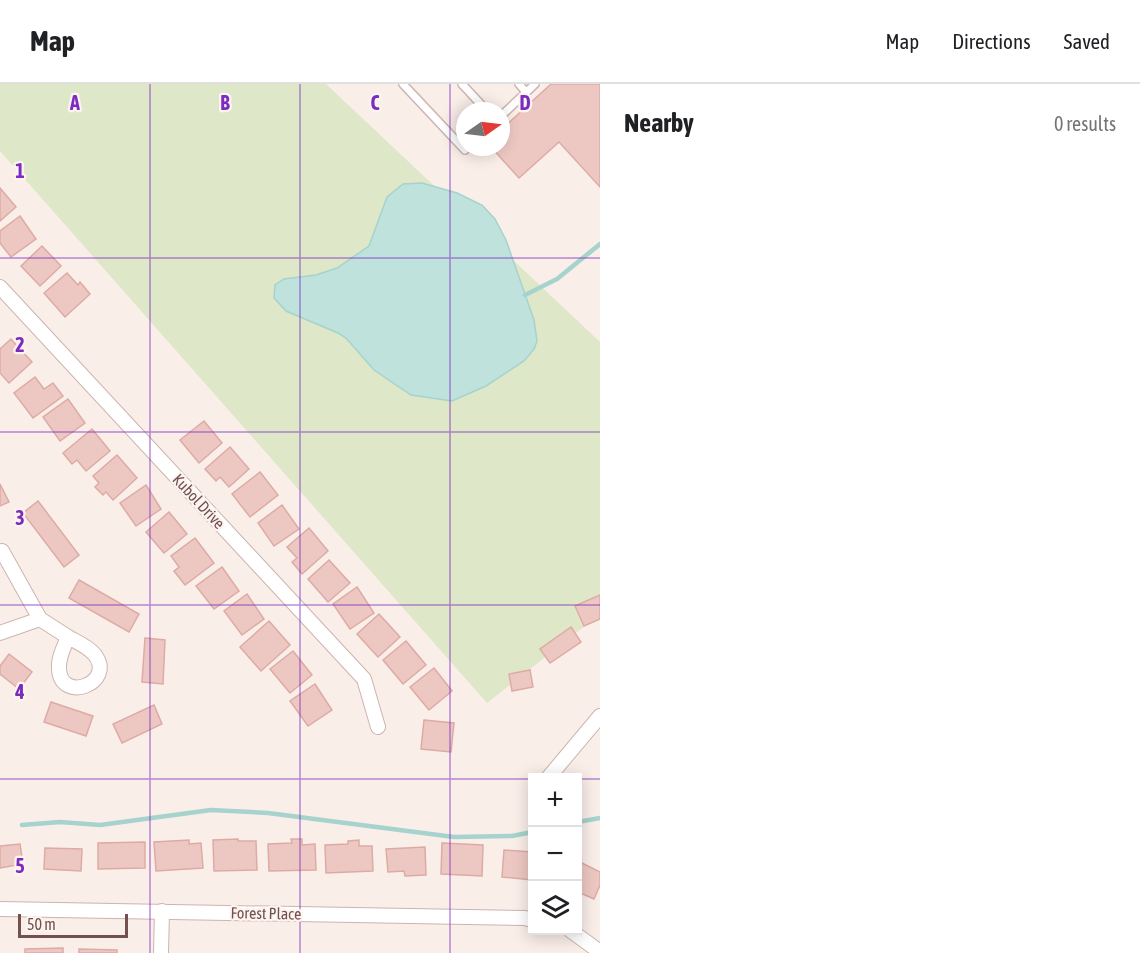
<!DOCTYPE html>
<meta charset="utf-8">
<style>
:root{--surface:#fff;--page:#f6f6f6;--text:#202124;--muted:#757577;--line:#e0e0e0}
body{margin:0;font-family:"Asap Condensed",sans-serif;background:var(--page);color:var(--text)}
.controls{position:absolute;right:18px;bottom:18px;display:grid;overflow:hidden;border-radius:0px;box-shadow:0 3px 15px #0003}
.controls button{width:54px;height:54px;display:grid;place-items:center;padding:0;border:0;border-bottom:2px solid var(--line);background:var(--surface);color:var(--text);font:30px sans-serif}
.compass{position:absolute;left:456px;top:18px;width:54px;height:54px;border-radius:50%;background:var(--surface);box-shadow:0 3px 15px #0003;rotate:76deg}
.scale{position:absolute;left:18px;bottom:15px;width:110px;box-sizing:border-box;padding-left:6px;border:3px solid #72514f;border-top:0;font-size:16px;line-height:21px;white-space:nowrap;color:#72514f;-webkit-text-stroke:4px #fdf4ef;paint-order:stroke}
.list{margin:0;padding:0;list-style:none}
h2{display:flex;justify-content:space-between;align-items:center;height:78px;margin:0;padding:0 24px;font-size:26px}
h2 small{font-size:20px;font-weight:400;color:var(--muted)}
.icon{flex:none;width:33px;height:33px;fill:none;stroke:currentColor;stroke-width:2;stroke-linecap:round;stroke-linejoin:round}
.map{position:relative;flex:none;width:600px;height:869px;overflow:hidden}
header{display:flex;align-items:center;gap:36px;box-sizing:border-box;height:84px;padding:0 30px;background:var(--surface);border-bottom:2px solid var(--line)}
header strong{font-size:28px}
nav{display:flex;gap:33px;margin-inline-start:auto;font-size:21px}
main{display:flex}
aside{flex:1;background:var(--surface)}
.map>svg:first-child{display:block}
</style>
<header>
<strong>Map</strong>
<nav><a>Map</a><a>Directions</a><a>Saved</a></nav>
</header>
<main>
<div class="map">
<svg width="600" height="869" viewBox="0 0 600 869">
<rect width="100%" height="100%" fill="#faeee9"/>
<!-- green -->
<polygon fill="#dee7c8" points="0,0 326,0 600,258 600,530 487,619 0,67"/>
<!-- water -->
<polygon fill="#bfe2dd" stroke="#a6d3cd" stroke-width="1.5" points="422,99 457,109 482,121 495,135 506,156 534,236 537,257 534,265 524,277 486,302 452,317 411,311 374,286 346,254 338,249 286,227 274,214 275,201 284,195 316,191 337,184 369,162 387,113 403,100"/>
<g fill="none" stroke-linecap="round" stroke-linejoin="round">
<!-- stream -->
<g stroke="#a6d3cd" stroke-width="4.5">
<polyline points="525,211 557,195 600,160"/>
<polyline points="578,738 600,734"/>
<polyline points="22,741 60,738 100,741 211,726 268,729 454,753 512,752 532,748"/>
</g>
</g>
<!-- building -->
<g fill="#edc8c3" stroke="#deaaa5" stroke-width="1.5">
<polygon points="551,0 600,0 600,103 559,58 519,94 491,63 501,63 501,46"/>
<polygon points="0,104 16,123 0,137"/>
<polygon points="20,132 36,155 11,173 0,159 0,147"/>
<polygon points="42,162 61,182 40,202 21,182"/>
<polygon points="67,189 78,201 80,198 90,210 65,233 44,209"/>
<polygon points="11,255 32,278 9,299 0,289 0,265"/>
<polygon points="35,293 44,305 53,299 63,312 33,334 14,309"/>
<polygon points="68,315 85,339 60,357 43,333"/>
<polygon points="204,337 222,359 199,379 180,356"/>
<polygon points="92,345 110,367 86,387 77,376 72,380 63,369"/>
<polygon points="230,363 249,385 229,403 220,393 216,397 205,385"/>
<polygon points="117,371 137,394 113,416 106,408 103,411 95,403 99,399 93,392"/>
<polygon points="260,388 278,411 250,433 232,410"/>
<polygon points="0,400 9,418 0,422"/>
<polygon points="146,401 161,425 136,442 120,419"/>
<polygon points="38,417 79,471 64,483 23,429"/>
<polygon points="282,421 299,445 274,462 258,439"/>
<polygon points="169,428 187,450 164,469 146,448"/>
<polygon points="309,444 328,467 302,490 292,478 297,474 287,463"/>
<polygon points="195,454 214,479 185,501 174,487 179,483 171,472"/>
<polygon points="329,476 350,499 328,518 308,495"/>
<polygon points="222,483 239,507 214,525 196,502"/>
<polygon points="79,496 139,530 129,548 69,514"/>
<polygon points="357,503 374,529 350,545 333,520"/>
<polygon points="247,510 264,535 242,551 224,527"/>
<polygon points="600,511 600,535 584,542 575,522"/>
<polygon points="379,530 400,553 378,573 357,550"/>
<polygon points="269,537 290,561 261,587 240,563"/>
<polygon points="571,543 581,558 550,579 540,565"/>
<polygon points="145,554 165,556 163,600 142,598"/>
<polygon points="406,557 426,581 403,600 383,576"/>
<polygon points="293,567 312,591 290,609 270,585"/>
<polygon points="9,570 32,588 19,605 0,590 0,582"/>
<polygon points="434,584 452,607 429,626 410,603"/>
<polygon points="530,586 533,603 512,607 509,590"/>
<polygon points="315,600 332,626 308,642 290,617"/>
<polygon points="51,618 93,632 86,652 44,638"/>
<polygon points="154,621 162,640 122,659 113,640"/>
<polygon points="424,636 454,639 451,668 421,665"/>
<polygon points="238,755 238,757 256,757 257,786 214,787 213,756"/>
<polygon points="291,755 302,755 302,761 315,760 316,786 269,787 268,760 292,759"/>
<polygon points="189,756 189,760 201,759 203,784 156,787 154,758"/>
<polygon points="359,756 359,762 372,762 373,787 326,789 325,761 348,760 348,757"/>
<polygon points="145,758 145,784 98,785 98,759"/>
<polygon points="442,759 483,761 482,792 441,790"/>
<polygon points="20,760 23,780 0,784 0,762"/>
<polygon points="425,763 426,791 405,792 404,787 388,788 386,765"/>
<polygon points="45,764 82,765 81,787 44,785"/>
<polygon points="504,766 532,768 532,796 502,793"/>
<polygon points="578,777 600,788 600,801 594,815 578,808"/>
<polygon points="63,864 63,869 25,869 25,865"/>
<polygon points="79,865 117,866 117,869 79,869"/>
</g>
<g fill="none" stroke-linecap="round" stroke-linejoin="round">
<!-- lane casing -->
<g stroke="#ccb4b0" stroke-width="10">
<g id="lane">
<polyline points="403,0 465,66 468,63"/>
<polyline points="462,0 487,27"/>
<polyline points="519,0 526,8"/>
<polyline points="501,32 535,0"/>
</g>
</g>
<!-- street casing -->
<g stroke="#ccb4b0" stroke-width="16">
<g id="street">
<polyline points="0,203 364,595 378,643"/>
<polyline points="2,467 40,535 68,553"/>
<polyline points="0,549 40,535"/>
<path d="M68,553C77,558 89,563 95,571C116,599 61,620 59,585C58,574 64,563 68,553Z"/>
<polyline points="548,694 600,632"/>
<polyline points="0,825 525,834 532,836"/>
<polyline points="570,846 600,868"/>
<polyline points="161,869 162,827"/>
</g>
</g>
<!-- lane -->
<use href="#lane" stroke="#fff" stroke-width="7"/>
<!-- street -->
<use href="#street" stroke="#fff" stroke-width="14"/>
</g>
<!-- grid -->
<path fill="none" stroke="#7b2cbf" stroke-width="1.5" stroke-opacity="0.55" d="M150,0V869M300,0V869M450,0V869M0,174H600M0,348H600M0,521H600M0,695H532M578,695H600"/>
<g text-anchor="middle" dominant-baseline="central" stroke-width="4.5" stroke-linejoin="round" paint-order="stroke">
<!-- street labels -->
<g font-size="16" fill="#72514f" stroke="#fdf4ef">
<text transform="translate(199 417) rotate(47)">Kubol Drive</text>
<text transform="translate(266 829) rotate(1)">Forest Place</text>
</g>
</g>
<g font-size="20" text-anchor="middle" font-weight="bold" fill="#7b2cbf" stroke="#fdf4ef" stroke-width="4.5" stroke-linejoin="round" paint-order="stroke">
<text x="75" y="26">A</text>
<text x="225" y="26">B</text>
<text x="375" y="26">C</text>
<text x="525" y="26">D</text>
<text x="20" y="94">1</text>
<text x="20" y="268">2</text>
<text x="20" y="441">3</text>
<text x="20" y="615">4</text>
<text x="20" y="789">5</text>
</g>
</svg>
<div class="controls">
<button>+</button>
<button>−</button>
<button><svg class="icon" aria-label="layers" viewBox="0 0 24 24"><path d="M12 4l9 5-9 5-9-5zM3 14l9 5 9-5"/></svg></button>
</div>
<svg class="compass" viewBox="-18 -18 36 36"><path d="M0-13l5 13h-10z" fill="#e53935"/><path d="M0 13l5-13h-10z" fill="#757577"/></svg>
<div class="scale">50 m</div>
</div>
<aside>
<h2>Nearby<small>0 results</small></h2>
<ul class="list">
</ul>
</aside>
</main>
